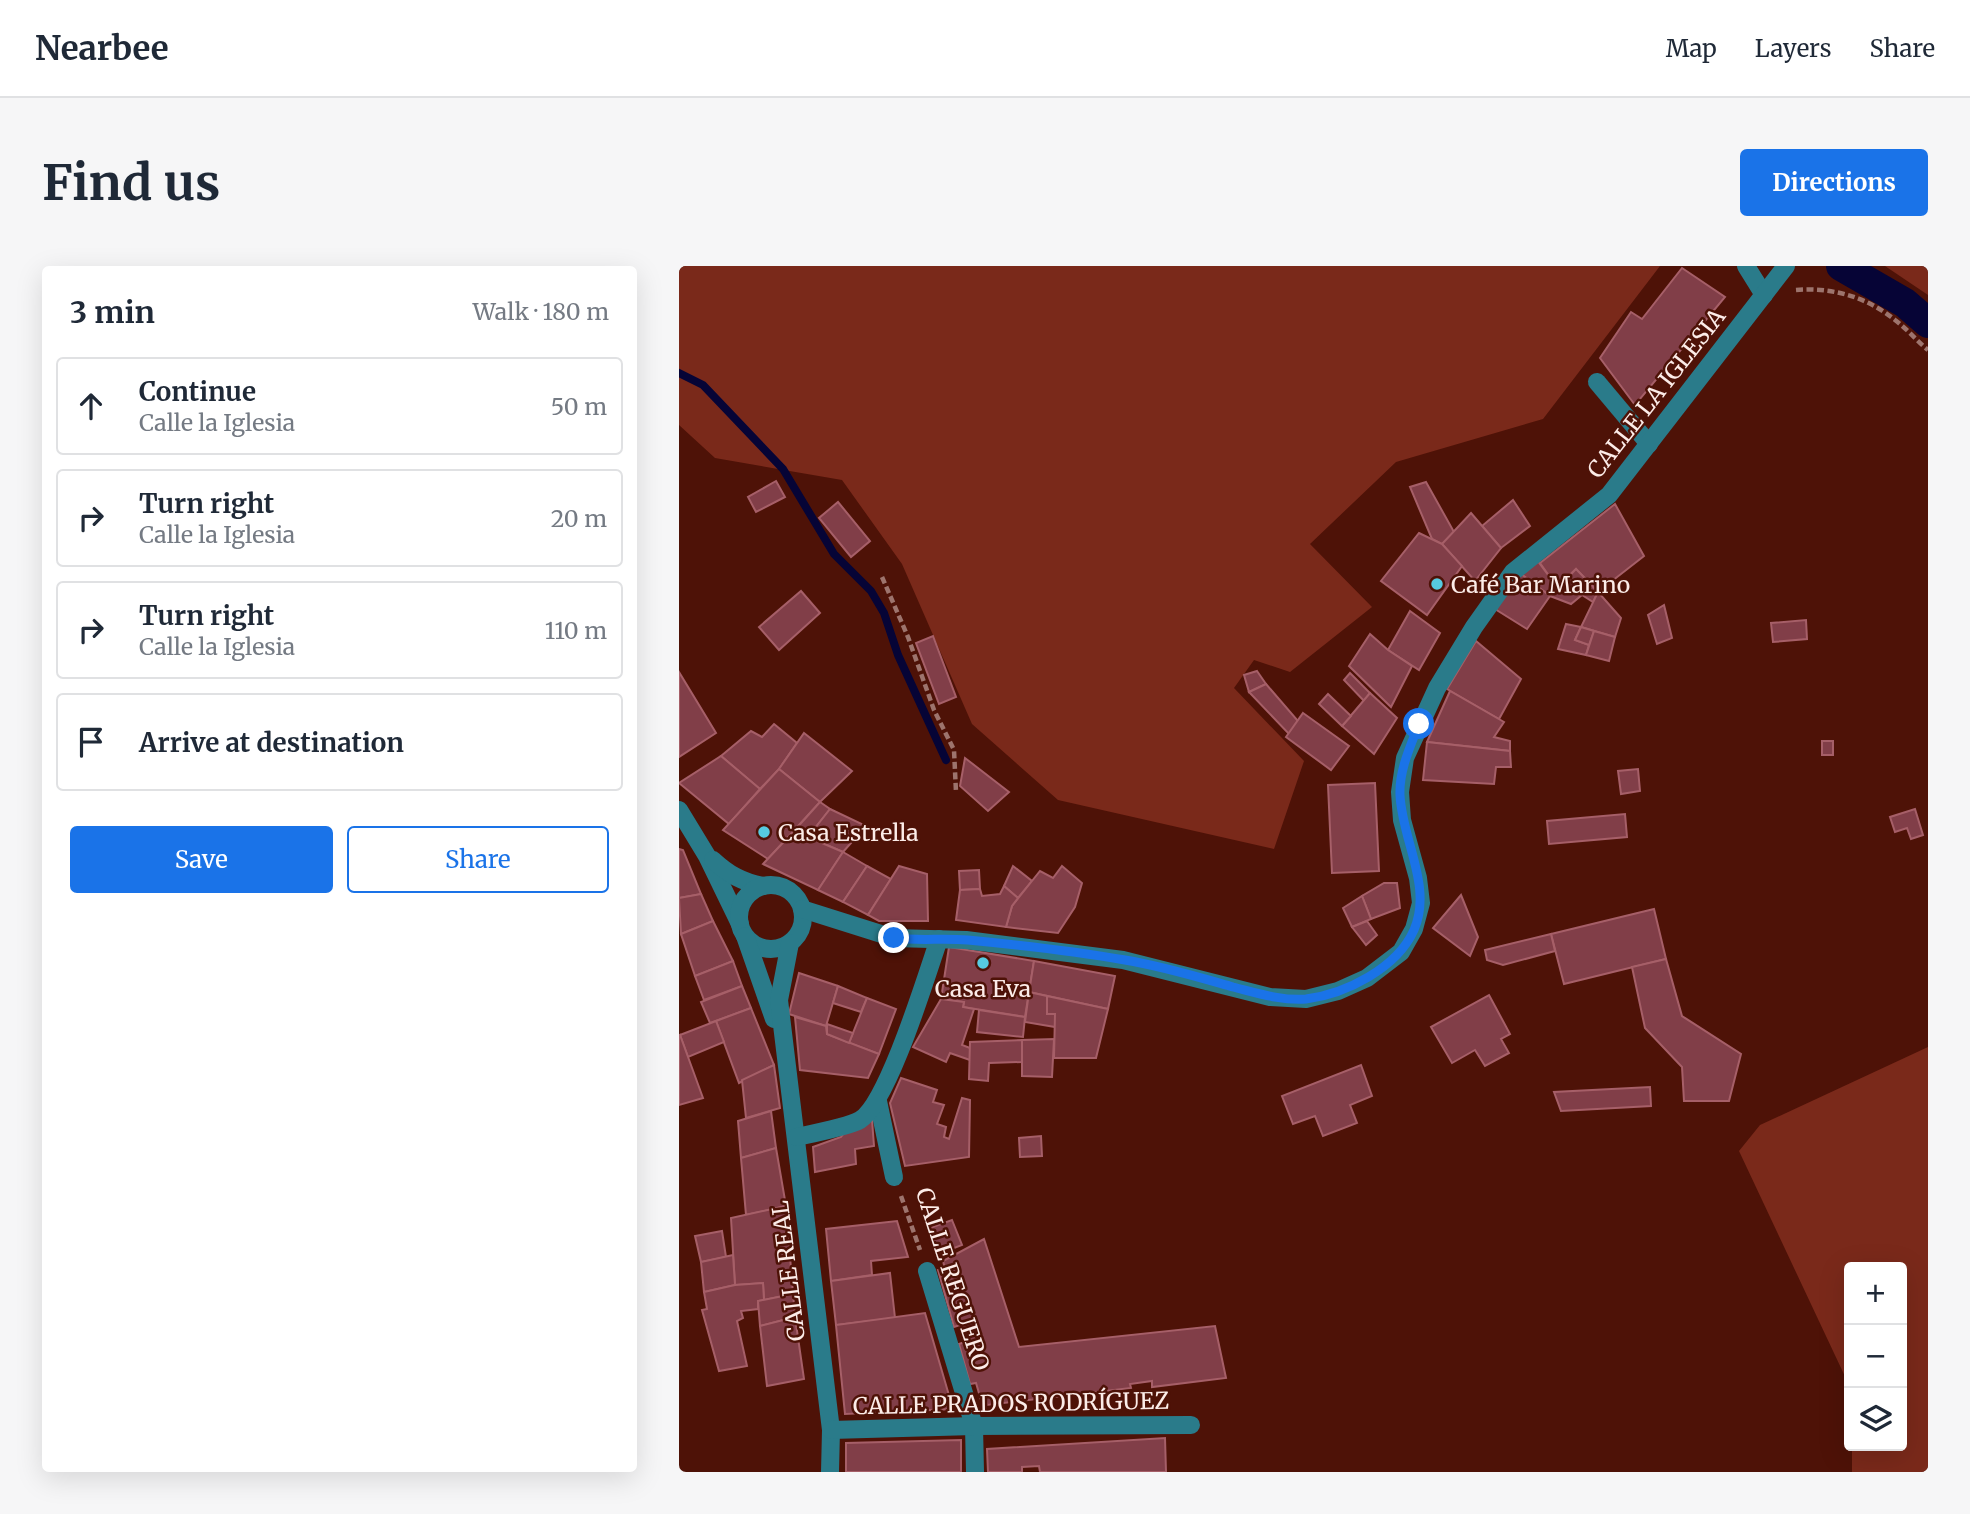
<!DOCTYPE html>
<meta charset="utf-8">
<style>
:root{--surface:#fff;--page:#f6f6f7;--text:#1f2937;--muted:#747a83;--line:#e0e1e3;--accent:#1a73e8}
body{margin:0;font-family:Merriweather,serif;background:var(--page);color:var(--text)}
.controls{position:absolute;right:21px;bottom:21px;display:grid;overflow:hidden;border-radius:7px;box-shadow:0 7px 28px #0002}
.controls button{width:63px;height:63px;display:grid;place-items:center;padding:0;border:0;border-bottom:2px solid var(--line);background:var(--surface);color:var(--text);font:35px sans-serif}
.stop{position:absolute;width:21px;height:21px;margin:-16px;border:5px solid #1a73e8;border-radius:50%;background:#fff}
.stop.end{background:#1a73e8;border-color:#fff;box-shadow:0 2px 7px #0008}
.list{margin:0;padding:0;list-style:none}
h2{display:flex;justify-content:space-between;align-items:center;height:91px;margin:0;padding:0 28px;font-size:30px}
h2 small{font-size:23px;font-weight:400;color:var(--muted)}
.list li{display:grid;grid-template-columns:46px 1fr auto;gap:21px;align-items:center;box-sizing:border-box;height:98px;margin:0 14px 14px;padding:0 14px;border:2px solid var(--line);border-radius:7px}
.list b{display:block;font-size:26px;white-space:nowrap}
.list p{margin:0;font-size:23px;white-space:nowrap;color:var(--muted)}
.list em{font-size:23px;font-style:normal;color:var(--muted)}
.actions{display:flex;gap:14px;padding:21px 28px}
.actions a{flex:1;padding:16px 0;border:2px solid var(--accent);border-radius:7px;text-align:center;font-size:24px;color:var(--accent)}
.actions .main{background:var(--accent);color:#fff}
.icon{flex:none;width:38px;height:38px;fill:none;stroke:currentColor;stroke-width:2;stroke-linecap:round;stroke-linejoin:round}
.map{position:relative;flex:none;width:1249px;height:1206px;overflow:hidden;border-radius:7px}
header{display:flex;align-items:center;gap:42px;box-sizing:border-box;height:98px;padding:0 35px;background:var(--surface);border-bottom:2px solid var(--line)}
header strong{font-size:33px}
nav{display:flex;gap:38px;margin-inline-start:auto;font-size:24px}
.intro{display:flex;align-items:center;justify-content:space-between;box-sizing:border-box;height:168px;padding:0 42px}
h1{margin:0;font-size:49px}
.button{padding:18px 32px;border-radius:7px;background:var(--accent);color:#fff;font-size:24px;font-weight:700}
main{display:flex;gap:42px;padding:0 42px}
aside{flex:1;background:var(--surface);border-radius:7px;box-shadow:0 7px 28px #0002}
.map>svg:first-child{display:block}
</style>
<header>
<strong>Nearbee</strong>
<nav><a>Map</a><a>Layers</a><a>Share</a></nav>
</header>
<div class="intro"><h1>Find us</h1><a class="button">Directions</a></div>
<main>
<aside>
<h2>3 min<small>Walk · 180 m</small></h2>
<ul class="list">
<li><svg class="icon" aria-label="ahead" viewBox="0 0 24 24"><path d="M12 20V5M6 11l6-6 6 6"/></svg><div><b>Continue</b><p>Calle la Iglesia</p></div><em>50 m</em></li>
<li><svg class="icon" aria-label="right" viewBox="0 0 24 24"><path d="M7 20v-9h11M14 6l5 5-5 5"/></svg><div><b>Turn right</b><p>Calle la Iglesia</p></div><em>20 m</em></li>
<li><svg class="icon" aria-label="right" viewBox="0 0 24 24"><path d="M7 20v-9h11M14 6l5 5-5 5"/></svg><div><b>Turn right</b><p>Calle la Iglesia</p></div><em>110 m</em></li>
<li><svg class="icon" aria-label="arrive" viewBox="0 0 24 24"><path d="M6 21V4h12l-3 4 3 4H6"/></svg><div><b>Arrive at destination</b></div></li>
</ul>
<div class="actions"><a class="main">Save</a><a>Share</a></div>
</aside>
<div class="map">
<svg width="1249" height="1206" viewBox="0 0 1249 1206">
<rect width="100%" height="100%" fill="#4e1207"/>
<!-- green -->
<g fill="#7a291a">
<polygon points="0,0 981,0 864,153 717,196 631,278 693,341 611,406 575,394 555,422 625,495 595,583 379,534 293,458 223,298 163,214 36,192 0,159"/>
<polygon points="1206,0 1249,0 1249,29"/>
<polygon points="1249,781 1249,1206 1173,1206 1173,1180 1223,1180 1223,1001 1170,1001 1170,1119 1060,885 1081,859"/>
</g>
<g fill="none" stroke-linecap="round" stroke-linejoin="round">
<!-- stream -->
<polyline stroke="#060436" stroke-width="8" points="0,107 24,119 104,203 155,288 192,325 205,347 219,389 267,494"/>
<!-- canal -->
<polyline stroke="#060436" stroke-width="30" points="1162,0 1226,37 1249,57"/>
</g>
<!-- building -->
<g fill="#813e48" stroke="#a65f68" stroke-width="2">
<polygon points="1003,2 1046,31 956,139 921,92 952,46 963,53"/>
<polygon points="97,215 106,231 77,246 69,231"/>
<polygon points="747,216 775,266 763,278 753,273 731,221"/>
<polygon points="834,234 851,260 822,282 803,260"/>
<polygon points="159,236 191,275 172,291 140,252"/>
<polygon points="936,238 965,290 919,326 897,303 878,321 861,297"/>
<polygon points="792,247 822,282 796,315 763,278"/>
<polygon points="740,267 763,278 783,300 748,349 702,315"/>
<polygon points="858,294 878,321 871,330 842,308"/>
<polygon points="897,303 919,326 914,336 903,329 892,338 871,330"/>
<polygon points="842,308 871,330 848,363 816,343"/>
<polygon points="122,325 141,347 100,384 80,361"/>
<polygon points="919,326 942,352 936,371 902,361"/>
<polygon points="985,339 993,372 978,378 969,349"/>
<polygon points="731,345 761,367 740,404 709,384"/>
<polygon points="1127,354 1128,373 1094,376 1092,357"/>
<polygon points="887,358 902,361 896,374 910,379 907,389 879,383"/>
<polygon points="902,361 915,365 910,379 896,374"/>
<polygon points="915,365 936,371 930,395 907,389"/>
<polygon points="691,368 709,384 733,400 712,441 670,400"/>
<polygon points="254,370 277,431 260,438 237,377"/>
<polygon points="797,375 842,413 820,453 768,423"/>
<polygon points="578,405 587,418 570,426 565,409"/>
<polygon points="0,406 37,467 0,491"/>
<polygon points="671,407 691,427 685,435 665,414"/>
<polygon points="587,418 619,455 610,468 570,426"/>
<polygon points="771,425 825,456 815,471 831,475 831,485 748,476"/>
<polygon points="691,427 718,452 695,488 663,460"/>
<polygon points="649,428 672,450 663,460 640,438"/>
<polygon points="624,447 670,480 652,504 607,471"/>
<polygon points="95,458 118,477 100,503 81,523 42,490 72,465 83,471"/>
<polygon points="125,467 173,505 141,536 100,503"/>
<rect x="1143" y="475" width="11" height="14"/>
<polygon points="748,476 831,485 832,501 817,501 815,518 744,514"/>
<polygon points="42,490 81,523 50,558 0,517"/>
<polygon points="286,492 330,526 309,545 281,520"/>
<polygon points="100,503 141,536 89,593 44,564"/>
<polygon points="959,503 961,525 942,528 939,505"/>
<polygon points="696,517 700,605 653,607 649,519"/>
<polygon points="141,536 151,543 129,571 115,565"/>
<polygon points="151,543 187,560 164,586 129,571"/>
<polygon points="1236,543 1244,569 1232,573 1228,562 1216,566 1211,551"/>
<polygon points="946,548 948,571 870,578 868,555"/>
<polygon points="115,565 164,586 139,624 84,598"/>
<polygon points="0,583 4,584 22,628 0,632"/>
<polygon points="164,586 188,600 164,636 139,624"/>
<polygon points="188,600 212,613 189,649 164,636"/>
<polygon points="220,600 248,608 249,655 200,655 189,649"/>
<polygon points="334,600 353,615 339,632 325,620"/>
<polygon points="383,600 403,617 396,641 379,667 327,661 333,640 361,605 374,612"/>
<polygon points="300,604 301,623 281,624 280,605"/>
<polygon points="705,617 718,617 721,642 692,653 683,630"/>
<polygon points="325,620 339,632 333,640 327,661 277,654 281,624 301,623 303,630 321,628"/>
<polygon points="22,628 34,655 2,668 0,632"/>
<polygon points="782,629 799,671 791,690 754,662"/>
<polygon points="683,630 692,653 673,661 664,642"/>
<polygon points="975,643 987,693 885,718 872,668"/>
<polygon points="34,655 54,695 16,710 2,668"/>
<polygon points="688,655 698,669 687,679 673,661"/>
<polygon points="872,668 876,685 824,699 808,694 806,684"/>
<polygon points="270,681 355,695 346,751 284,741 285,736 262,733"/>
<polygon points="987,693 1003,750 1062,788 1050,835 1005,835 1003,801 966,762 953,701"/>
<polygon points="54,695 63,720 25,734 16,710"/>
<polygon points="355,695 436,710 429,743 350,726"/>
<polygon points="120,707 159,720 147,760 110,748"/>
<polygon points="63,720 72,742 31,757 22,736"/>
<polygon points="159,720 188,732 182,746 154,737"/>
<polygon points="350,726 368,730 368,748 376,748 376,761 346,756"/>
<polygon points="810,729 831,768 822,773 830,787 806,800 796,784 773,797 752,761"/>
<polygon points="368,730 429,743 417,792 375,792 376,748 368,748"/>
<polygon points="188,732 217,743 200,788 170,777"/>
<polygon points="262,733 285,736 284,741 295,743 283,779 291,782 291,794 271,787 267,796 234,781"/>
<polygon points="72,742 95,799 60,817 37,755"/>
<polygon points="300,744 346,751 344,771 298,766"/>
<polygon points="116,751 147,760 148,768 200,788 189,812 121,804"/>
<polygon points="37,755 45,776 9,791 1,769"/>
<polygon points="148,758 174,767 170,777 148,768"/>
<polygon points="1,769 24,832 0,839 0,770"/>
<polygon points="375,773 373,811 343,810 343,774"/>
<polygon points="343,774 343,796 310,797 309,815 290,813 291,776"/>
<polygon points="95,799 101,842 67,852 63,814"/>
<polygon points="682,799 693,830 671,839 678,857 644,870 636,850 614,858 603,830"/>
<polygon points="222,812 258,824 254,836 265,839 258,858 267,861 265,871 270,873 283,832 291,834 290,891 226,900 211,837"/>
<polygon points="971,821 972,840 882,845 875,826"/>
<polygon points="92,845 97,882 62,892 59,855"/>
<polygon points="193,854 195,880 176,883 177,898 136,906 134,881 162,871 165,867"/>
<polygon points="362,870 363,890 341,891 340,872"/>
<polygon points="97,882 107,940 67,949 62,892"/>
<polygon points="107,940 114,1028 85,1034 84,1017 56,1019 52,952"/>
<polygon points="273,954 283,979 260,988 251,962"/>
<polygon points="218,955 229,991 192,995 193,1009 152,1015 147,963"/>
<polygon points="43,965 47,991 22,996 16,970"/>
<polygon points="305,973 340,1081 536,1060 547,1112 473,1121 473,1115 451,1118 452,1122 308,1139 307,1133 302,1134 297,1117 291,1118 280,1078 286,1076 281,1059 275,1061 259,1004 266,1003 264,995"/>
<polygon points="54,989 56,1019 25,1026 22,996"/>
<polygon points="211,1007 216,1052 157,1059 152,1015"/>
<polygon points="84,1017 85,1034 79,1035 79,1043 62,1045 64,1052 58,1055 68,1100 40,1105 23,1044 28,1043 25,1026 56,1019"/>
<polygon points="114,1028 116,1051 81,1060 79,1035"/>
<polygon points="246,1047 274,1143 166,1148 157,1059"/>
<polygon points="116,1051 125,1113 88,1120 81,1060"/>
<polygon points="486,1172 487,1206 361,1206 360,1200 343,1201 343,1206 309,1206 308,1183"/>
<polygon points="282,1174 282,1206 167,1206 167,1177"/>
</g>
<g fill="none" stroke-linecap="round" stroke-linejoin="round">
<!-- path -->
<g stroke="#9d746d" stroke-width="4.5" stroke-dasharray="7 3.5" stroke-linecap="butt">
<path d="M1117,24C1153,21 1188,31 1216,54C1228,63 1238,75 1249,84"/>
<polyline points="203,311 229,371 255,444 275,484 277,526"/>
<polyline points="222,930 241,984"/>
</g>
<!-- minor -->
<g stroke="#2a7b8a" stroke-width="18">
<polyline points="1067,0 1085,29"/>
<polyline points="918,116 970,178"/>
<polyline points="0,544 28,590 61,658"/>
<path d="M34,594C49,608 63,616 84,620"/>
<circle cx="92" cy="651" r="32"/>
<polyline points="123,643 215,672 287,674 444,694 591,731 627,733 659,725 688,712 722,686 735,663 742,637 739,612 723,554 721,526 726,492 758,422 795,361 834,306 930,229 1107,0"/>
<polyline points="66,670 95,753"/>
<polyline points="111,677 100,734 152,1164 151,1206"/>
<polyline points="199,835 215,911"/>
<path d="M118,871C132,868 171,860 181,854C209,837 248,708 260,673"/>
<polyline points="248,1005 295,1160 296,1206"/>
<polyline points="152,1164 295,1160 512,1159"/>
</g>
</g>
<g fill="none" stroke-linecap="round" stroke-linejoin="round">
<!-- route -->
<path stroke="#1a73e8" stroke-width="9" d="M215,672C239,675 264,672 289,674C341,679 395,685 446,694C483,700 519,711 554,721C578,727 603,735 627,733C667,728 718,702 735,664C754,621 723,574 721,529C720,505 731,481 740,458"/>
</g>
<!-- markers -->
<g fill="#56cae0" stroke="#4e1207" stroke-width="2.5">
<circle cx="758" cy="318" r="7"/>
<circle cx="85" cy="566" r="7"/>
<circle cx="304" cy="697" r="7"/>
</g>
<g text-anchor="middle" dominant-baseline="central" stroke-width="5" stroke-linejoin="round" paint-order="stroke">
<!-- street labels -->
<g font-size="23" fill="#fcece8" stroke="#4e1207">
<text transform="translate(977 127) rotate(-52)">CALLE LA IGLESIA</text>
<text transform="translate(109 1005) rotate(-97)">CALLE REAL</text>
<text transform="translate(274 1013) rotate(72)">CALLE REGUERO</text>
<text transform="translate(332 1137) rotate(-1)">CALLE PRADOS RODRÍGUEZ</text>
</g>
<!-- poi labels -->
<g font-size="23" fill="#fcece8" stroke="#4e1207" text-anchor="start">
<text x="772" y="318">Café Bar Marino</text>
<text x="99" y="566">Casa Estrella</text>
<text x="304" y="722" text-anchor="middle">Casa Eva</text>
</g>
</g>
</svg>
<div class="controls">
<button>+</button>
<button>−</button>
<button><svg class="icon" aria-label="layers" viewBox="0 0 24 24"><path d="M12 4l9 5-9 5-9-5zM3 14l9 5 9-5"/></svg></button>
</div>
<div class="stop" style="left:740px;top:458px"></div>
<div class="stop end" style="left:215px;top:672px"></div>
</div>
</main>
